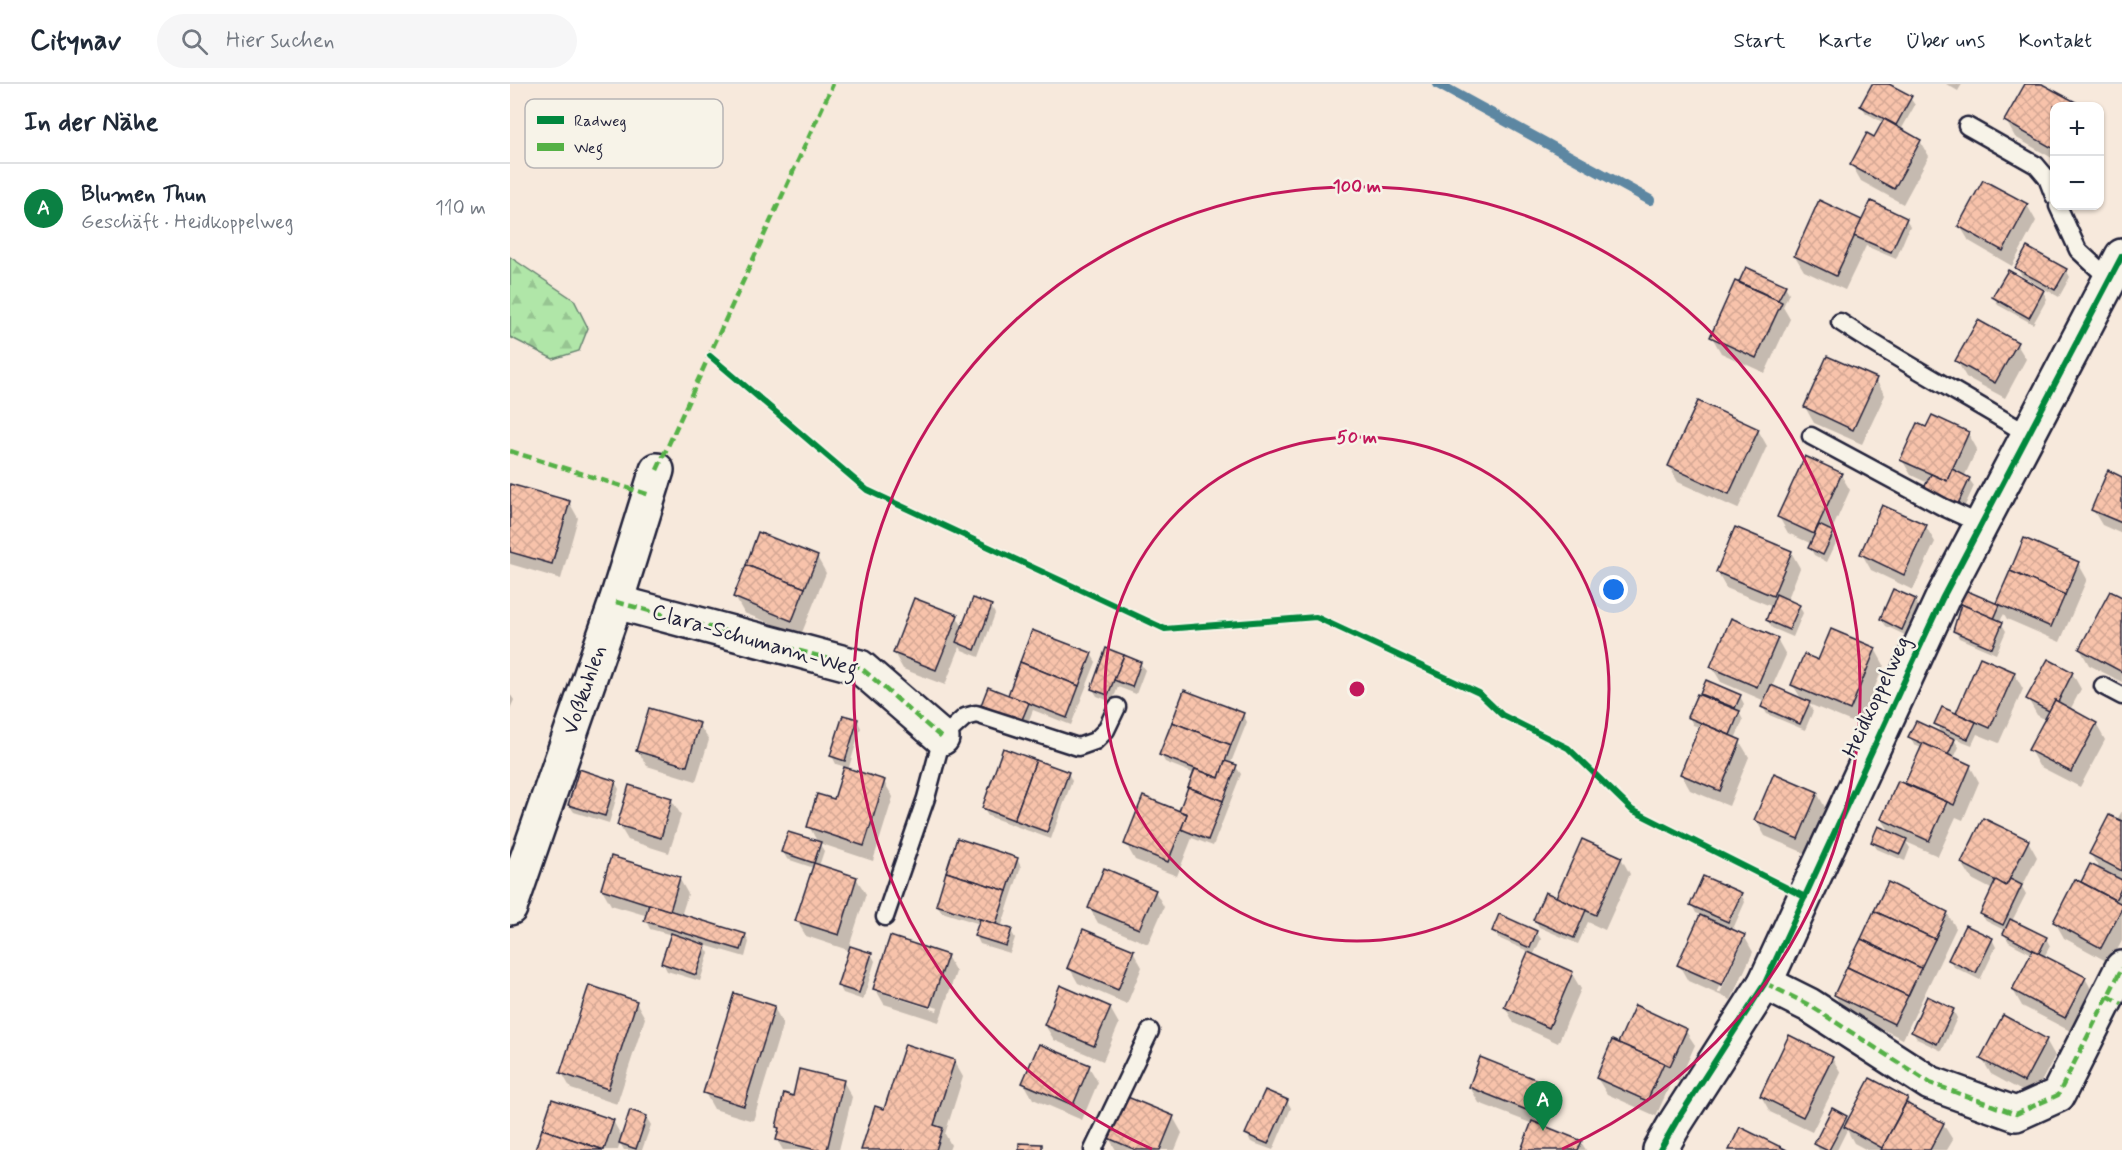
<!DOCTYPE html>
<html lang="de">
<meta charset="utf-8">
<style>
:root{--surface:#fff;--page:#f6f6f7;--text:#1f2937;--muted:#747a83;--line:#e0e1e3;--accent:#0b8043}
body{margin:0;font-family:Mynerve,sans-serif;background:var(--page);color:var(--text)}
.controls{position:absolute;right:18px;top:18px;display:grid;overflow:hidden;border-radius:12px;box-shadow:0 2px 4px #0004}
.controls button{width:54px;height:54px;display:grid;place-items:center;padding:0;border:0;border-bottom:2px solid var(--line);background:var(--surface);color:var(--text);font:30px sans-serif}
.you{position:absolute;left:1104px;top:506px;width:21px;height:21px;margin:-15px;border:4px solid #fff;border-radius:50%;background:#1a73e8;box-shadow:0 0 0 9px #1a73e833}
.badge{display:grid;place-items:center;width:39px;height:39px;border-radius:50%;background:var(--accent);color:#fff;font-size:20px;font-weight:700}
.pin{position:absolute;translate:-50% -50px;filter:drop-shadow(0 2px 3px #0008)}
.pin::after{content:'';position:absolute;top:32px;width:21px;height:18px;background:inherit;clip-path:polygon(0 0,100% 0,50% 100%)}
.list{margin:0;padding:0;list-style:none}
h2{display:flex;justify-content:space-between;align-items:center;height:78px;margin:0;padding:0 24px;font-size:26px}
h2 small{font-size:20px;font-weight:400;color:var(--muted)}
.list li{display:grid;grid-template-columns:39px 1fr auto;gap:18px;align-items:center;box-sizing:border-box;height:90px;padding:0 24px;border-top:2px solid var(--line)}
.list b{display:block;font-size:22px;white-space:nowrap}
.list p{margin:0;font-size:20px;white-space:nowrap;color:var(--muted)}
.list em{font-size:20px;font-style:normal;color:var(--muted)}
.icon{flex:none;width:33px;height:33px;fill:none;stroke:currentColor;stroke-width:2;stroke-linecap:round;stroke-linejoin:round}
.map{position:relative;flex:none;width:1612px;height:1066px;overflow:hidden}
header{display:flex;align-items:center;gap:36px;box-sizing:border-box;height:84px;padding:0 30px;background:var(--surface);border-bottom:2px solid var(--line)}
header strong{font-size:28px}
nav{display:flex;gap:33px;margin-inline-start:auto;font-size:21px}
.search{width:420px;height:54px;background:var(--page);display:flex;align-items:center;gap:15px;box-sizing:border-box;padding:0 21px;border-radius:33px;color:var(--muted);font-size:22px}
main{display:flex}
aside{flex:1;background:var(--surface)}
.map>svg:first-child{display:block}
</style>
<header>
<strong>Citynav</strong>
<div class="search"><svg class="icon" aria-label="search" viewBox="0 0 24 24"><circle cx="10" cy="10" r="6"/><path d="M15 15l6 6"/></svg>Hier suchen</div>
<nav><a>Start</a><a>Karte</a><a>Über uns</a><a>Kontakt</a></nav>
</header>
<main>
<aside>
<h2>In der Nähe<small></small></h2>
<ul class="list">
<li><span class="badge">A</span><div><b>Blumen Thun</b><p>Geschäft · Heidkoppelweg</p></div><em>110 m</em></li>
</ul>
</aside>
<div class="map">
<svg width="1612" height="1066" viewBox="0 0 1612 1066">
<defs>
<pattern id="forest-firs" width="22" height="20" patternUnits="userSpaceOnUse" patternTransform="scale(1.5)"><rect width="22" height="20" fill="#b0e6a8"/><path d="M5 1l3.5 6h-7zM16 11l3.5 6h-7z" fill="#97c592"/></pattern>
<pattern id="building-cross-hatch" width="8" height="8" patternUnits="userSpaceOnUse" patternTransform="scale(1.5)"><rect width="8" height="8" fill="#f8c3ab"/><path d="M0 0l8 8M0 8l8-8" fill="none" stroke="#d4a794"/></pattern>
</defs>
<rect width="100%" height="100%" fill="#f7e9dc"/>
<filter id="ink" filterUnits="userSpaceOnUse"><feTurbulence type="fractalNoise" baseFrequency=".0167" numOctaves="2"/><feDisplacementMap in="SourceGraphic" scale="12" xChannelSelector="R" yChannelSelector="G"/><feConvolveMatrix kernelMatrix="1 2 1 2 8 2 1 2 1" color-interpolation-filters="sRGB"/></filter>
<g filter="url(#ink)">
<!-- forest -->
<polygon fill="url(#forest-firs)" stroke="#698472" stroke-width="1.5" points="0,173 64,216 78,244 69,267 43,275 0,253"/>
<!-- shadow -->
<g fill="#0003" fill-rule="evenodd">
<polygon points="1364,0 1376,0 1400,14 1405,21 1391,46 1410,57 1419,72 1393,120 1351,97 1342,81 1365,55 1374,39 1356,29 1352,22"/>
<polygon points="1436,0 1452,0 1448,7"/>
<polygon points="1516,0 1529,0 1570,22 1544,22 1544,75 1505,53 1496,37"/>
<polygon points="1474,98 1517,121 1526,137 1502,182 1459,157 1450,142"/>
<polygon points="1396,135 1400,142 1386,175 1356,162 1335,206 1294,187 1285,172 1352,138"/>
<polygon points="1507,184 1556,186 1560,193 1549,213 1512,192"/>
<polygon points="1231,198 1275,202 1279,209 1273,223 1280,235 1255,289 1211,269 1202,253 1232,202"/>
<polygon points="1533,207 1537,215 1523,240 1488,221 1484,213"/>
<polygon points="1506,259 1516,275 1495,314 1456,293 1447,277"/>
<polygon points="1366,296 1375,311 1352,360 1304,339 1295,323"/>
<polygon points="1417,345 1458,349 1467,365 1454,393 1459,395 1464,402 1452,428 1418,399 1401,391 1392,376"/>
<polygon points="1248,346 1257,362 1228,425 1168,398 1159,382"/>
<polygon points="1331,391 1340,406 1321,448 1327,457 1317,478 1304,471 1300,464 1302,460 1278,449 1269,433"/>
<polygon points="1612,394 1612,450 1592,441 1583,426"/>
<polygon points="0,402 59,418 68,434 51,495 0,480"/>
<polygon points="1416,443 1425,458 1403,506 1361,486 1352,470"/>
<polygon points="1281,468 1290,484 1277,517 1289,522 1293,529 1283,553 1262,544 1257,536 1263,523 1216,504 1207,488"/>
<polygon points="307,473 316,489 291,551 234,529 225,513"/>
<polygon points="1568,479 1577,495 1550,558 1497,535 1494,530 1490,537 1496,547 1486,570 1449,554 1445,546 1453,522 1451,519 1455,508 1490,523 1487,519"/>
<polygon points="1612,515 1612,598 1579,581 1570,565"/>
<polygon points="1405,516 1409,524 1397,552 1376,542 1371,535"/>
<polygon points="481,522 485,530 469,573 452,566 450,563 435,601 393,585 384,569 447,533 453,543"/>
<polygon points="1267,555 1276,571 1262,603 1292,616 1283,601 1309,578 1365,565 1374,581 1349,641 1299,620 1303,627 1295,646 1257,630 1253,623 1255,617 1211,598 1202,583"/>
<polygon points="597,566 630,579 635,586 626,610 608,603 602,618 587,612 582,604"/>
<polygon points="581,570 586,578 561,641 523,626 516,644 477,629 472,621 499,613"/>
<polygon points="1471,575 1504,589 1513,605 1489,659 1467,650 1462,661 1442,653 1449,663 1444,674 1460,682 1469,698 1453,736 1446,733 1428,772 1396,758 1400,764 1395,777 1367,765 1362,758 1381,750 1372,735 1396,701 1412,664 1404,661 1400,653 1432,651 1426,640 1447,631"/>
<polygon points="1562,589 1571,605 1560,626 1586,640 1595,656 1570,703 1529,682 1520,666 1536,636 1527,631 1518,615"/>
<polygon points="1197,598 1230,612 1234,620 1230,630 1233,636 1225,655 1230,658 1239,673 1219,722 1180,706 1171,690 1191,644 1183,641 1179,633"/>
<polygon points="0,610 4,616 0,625"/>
<polygon points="733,630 737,638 720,681 726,683 731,690 703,762 682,754 667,792 625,776 616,760 673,730 685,690 655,678 651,671"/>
<polygon points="347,636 351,644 338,686 374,698 383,713 363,777 309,759 314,767 309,782 346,794 356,810 338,866 296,852 287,837 304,784 277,775 273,768 308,759 299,742 324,717 336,683 326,680 322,672"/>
<polygon points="189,641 199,656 186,697 137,682 128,667"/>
<polygon points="558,689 562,697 541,755 478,732 473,724"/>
<polygon points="105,698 109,705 99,739 64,728 59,721"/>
<polygon points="1307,709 1316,725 1297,770 1255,752 1246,736"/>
<polygon points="161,715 171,731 159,769 118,756 109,741"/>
<polygon points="1612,727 1612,857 1600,879 1554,854 1545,838 1575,802 1572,798 1590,786 1580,769 1607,736"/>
<path d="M1518,757L1527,773L1512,803L1516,810L1502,837L1536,854L1540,862L1534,873L1575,894L1584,910L1564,949L1512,922L1503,906L1522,870L1499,858L1494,850L1496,847L1476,837L1471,830L1483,806L1462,795L1452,779ZM1526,862L1532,870H1528L1524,863Z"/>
<polygon points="1111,774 1120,790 1095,846 1078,838 1068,860 1029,843 1025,835"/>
<polygon points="507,775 511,783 491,844 501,847 505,854 500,869 470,860 466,852 470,840 432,828 427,821"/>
<polygon points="169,794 178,810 171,832 235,851 239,858 235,873 194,861 199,869 190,897 157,887 153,879 162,851 140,845 136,837 138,832 101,821 92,805"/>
<polygon points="645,807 654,823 638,860 588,839 579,823"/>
<path d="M1231,810L1235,818L1222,847L1234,852L1243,868L1221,916L1178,897L1169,881L1191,831L1186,829L1182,821ZM1229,860H1232L1210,909L1207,907Z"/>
<polygon points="1437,829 1446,844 1393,955 1334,927 1325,911"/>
<polygon points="984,847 1026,848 1031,855 1023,872 1062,890 1071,905 1048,959 1004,939 995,923 1020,868 988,854"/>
<polygon points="1482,855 1486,863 1470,896 1444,883 1440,876"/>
<polygon points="623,867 632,883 617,920 568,899 559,883"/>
<polygon points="361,870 365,877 353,916 333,909 329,902"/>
<path d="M437,872L446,888L429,938L374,920L365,904ZM375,907L428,924L427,927L375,910Z"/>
<polygon points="126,918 135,934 107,1020 61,1005 52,989"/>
<polygon points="264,924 273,939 243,1037 204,1025 195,1009"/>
<polygon points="600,924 609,940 593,977 544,956 535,941"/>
<polygon points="1443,926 1447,934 1432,967 1407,955 1402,947"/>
<polygon points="1175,946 1185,961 1169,997 1163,994 1146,1032 1097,1010 1087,994 1109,961"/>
<polygon points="1536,956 1545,972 1523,1013 1481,990 1472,975"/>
<polygon points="1322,974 1331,989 1302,1048 1260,1028 1251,1012"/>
<polygon points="444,977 453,993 435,1050 441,1061 439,1066 353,1066 375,1027"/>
<polygon points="579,983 588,998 572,1036 523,1015 514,999"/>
<polygon points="1360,996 1397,1015 1402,1024 1433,1040 1443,1056 1437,1066 1357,1066 1344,1059 1337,1046 1327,1066 1309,1066 1306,1060 1336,1033 1338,1038"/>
<polygon points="333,997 342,1013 329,1066 273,1066 267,1056 270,1046 268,1043 284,1013"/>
<polygon points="1034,1000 1043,1016 1033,1043 1071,1058 1076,1066 1013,1066 1023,1040 969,1019 960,1003"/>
<polygon points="777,1017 781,1024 763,1066 741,1058 737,1050"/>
<polygon points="136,1033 141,1041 132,1066 114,1066 110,1059 108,1066 27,1066 103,1037 112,1053"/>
<polygon points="663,1033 672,1049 665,1066 606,1066 599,1054"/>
</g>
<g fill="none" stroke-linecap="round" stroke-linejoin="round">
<!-- stream -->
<polyline stroke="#5d87a2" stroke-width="10" points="928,0 1140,116"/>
</g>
<!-- building -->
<g fill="url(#building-cross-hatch)" stroke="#22223b" stroke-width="1.5">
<polygon points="1362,0 1379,0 1402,12 1386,41 1350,22"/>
<polygon points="1515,0 1532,0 1573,22 1544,22 1544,65 1494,37"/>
<polygon points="1374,35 1411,56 1384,105 1340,81 1357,49 1364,53"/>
<polygon points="1473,96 1518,120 1493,167 1448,142"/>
<polygon points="1309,116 1352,136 1326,192 1284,172"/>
<polygon points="1361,117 1397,134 1381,168 1344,152"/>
<polygon points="1517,163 1557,185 1545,206 1505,184"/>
<polygon points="1236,183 1276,201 1268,216 1229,198"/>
<polygon points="1498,186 1534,206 1519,234 1482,213"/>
<polygon points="1225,197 1272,218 1246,274 1200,253"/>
<polygon points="1468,236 1508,258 1485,299 1445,277"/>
<polygon points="1317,272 1367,294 1343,346 1294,323"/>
<polygon points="1188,317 1249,345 1219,410 1158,382"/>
<polygon points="1422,331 1459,348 1437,397 1390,376 1407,339 1416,343"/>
<polygon points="1295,372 1332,389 1304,450 1267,433"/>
<polygon points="1442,385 1460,394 1447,422 1413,406 1421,390 1437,397"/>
<polygon points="1598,386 1612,393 1612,439 1581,426"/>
<polygon points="0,400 60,417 42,480 0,468"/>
<polygon points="1372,421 1417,441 1394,491 1350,470"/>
<polygon points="1309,441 1324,448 1313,471 1298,464"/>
<polygon points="1225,443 1282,467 1263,512 1206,488"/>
<polygon points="248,448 308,472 295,504 236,481"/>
<polygon points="1514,454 1569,478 1555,511 1500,487"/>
<polygon points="236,481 295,504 282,537 223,513"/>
<polygon points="1500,487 1555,511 1541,543 1486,519"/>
<polygon points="1383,505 1406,515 1392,546 1370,535"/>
<polygon points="1455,506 1490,521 1484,535 1449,519"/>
<polygon points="1600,507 1612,513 1612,588 1569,565"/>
<polygon points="1266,510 1290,521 1279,546 1256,536"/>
<polygon points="404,514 448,531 426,586 383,569"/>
<polygon points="463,514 482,521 465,566 446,558"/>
<polygon points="1451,520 1493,538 1482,564 1443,547"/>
<polygon points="1221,534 1268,554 1247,603 1200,583"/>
<polygon points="1321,545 1366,564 1340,626 1281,601 1294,570 1308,576"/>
<polygon points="522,546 582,569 569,602 510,578"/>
<polygon points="596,564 614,571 598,611 581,605"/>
<polygon points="614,571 631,578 622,603 604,596"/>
<polygon points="1470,573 1505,588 1480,644 1446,629"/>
<polygon points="1538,575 1563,588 1548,618 1545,616 1539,627 1516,615"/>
<polygon points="510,578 569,602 557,634 498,611"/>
<polygon points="1196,596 1231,611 1225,624 1190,610"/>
<polygon points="1261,601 1300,618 1290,640 1251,623"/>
<polygon points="478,603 519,619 511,638 471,621"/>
<polygon points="674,606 734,629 721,661 662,638"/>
<polygon points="1187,610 1230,627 1220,651 1177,633"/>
<polygon points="1545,616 1587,639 1561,688 1518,666"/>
<polygon points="1432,623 1466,638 1458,655 1424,640"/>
<polygon points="139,624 190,639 177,682 126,667"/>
<polygon points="333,631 348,635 335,677 320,672"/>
<polygon points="1406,637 1445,655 1438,671 1398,653"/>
<polygon points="662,638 721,661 709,694 649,671"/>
<polygon points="1191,639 1231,656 1210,707 1170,690"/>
<polygon points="1413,659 1461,681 1444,721 1395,699"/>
<polygon points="493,664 526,676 504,736 472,724"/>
<polygon points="526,676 559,688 537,748 504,736"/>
<polygon points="715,677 727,681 713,717 678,703 685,685 709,694"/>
<polygon points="334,683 375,696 354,762 297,743 307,710 324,715"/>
<polygon points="69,685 106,697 95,732 58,721"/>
<polygon points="1264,689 1308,708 1288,755 1244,736"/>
<polygon points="1388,697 1437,718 1419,757 1371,735"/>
<polygon points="119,701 162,714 151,754 107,741"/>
<polygon points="678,703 713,717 698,756 671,745 677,730 669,727"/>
<polygon points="633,712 677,730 658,778 614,760"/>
<polygon points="1599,731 1612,737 1612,787 1579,770"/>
<polygon points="1473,734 1519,756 1496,802 1451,779"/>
<polygon points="1368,742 1397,755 1390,770 1361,758"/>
<polygon points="278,748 311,758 304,779 271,768"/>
<polygon points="447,754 508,774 497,807 436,788"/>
<polygon points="1072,755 1112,773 1086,831 1046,813"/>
<polygon points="101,772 170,793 160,827 91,805"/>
<polygon points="304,779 347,793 329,851 285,837"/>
<polygon points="1580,780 1612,796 1612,803 1605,816 1571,798"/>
<polygon points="594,784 646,806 629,845 578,824"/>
<polygon points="436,788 497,807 486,840 426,821"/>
<polygon points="1193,792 1232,809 1218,838 1180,821"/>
<polygon points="1500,795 1512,801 1493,841 1470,830 1486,796 1496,802"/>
<polygon points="1565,795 1612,820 1612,824 1591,864 1543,838"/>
<polygon points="1378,798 1438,828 1425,855 1364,827"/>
<polygon points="1035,808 1076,826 1064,854 1023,836"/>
<polygon points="139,820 236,850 231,866 134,837"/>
<polygon points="1364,827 1425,855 1411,884 1351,855"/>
<polygon points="989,830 1027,847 1020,864 982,847"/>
<polygon points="1190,831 1235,851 1212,901 1167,881"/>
<polygon points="470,835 502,845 496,862 464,852"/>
<polygon points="1500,835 1537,853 1529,869 1493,850"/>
<polygon points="1455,841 1483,854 1466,889 1438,876"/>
<polygon points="573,845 624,866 608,906 557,884"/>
<polygon points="161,849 196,861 186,891 151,879"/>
<polygon points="380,852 438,871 420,923 363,905"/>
<polygon points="1351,855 1411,884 1398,912 1337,883"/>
<polygon points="340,862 362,869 349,909 327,902"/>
<polygon points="1523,866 1576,893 1555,934 1502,906"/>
<polygon points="1018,868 1063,888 1039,944 994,923"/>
<polygon points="1337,883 1398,912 1384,940 1324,911"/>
<polygon points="79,901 127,917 98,1005 50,989"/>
<polygon points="550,901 601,923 584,962 534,941"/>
<polygon points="224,909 265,922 234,1022 193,1009"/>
<polygon points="1417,912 1444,925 1427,960 1401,948"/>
<polygon points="1125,921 1177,945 1160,982 1108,959"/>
<polygon points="1493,931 1537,955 1514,998 1470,975"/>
<polygon points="1279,951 1323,973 1293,1033 1250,1012"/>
<polygon points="1102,956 1154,979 1137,1017 1086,994"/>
<polygon points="395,960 445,976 424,1041 433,1044 426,1066 351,1066 365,1022 374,1025"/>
<polygon points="529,960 580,981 563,1021 512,999"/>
<polygon points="970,973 1035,999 1024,1029 959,1003"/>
<polygon points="289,985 334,996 317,1066 306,1066 266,1056 269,1044 266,1043 274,1009 283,1012"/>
<polygon points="1360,994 1398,1014 1372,1064 1334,1043"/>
<polygon points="755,1006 778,1016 758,1060 735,1050"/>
<polygon points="615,1012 664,1032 650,1066 626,1066 598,1054"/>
<polygon points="42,1015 104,1036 94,1066 32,1045"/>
<polygon points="1396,1019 1434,1039 1420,1066 1371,1066"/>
<polygon points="1322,1024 1337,1032 1319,1066 1316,1066 1304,1060"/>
<polygon points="120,1026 137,1032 126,1065 109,1059"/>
<polygon points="1022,1037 1072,1057 1068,1066 1011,1066"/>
<polygon points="1230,1043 1277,1066 1219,1066"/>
<polygon points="32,1045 94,1066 25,1066"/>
<polygon points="509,1059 532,1060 532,1066 509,1066"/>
</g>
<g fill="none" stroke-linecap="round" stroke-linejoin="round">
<!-- lane casing -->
<g stroke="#22223b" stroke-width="21">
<g id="lane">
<polyline points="1457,42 1526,81 1537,94 1544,112"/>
<polyline points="1548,122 1568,166 1599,195"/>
<path d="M1330,238C1391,278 1455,312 1517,350"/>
<polyline points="1301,352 1433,423 1470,440"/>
<polyline points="1593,602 1612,612"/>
<polyline points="375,833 416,714 432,654 455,633 466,630 568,663 585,657 596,646 607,623"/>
<polyline points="583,1066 640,947"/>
</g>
</g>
<!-- street casing -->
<g stroke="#22223b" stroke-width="38">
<g id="street">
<polyline points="106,518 350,583 432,654"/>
<polyline points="0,824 106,518 147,386"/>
<polyline points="1255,899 1299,921 1420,999 1506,1030 1548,1011 1612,884"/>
<polyline points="1150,1066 1166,1038 1255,899 1432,515 1612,172"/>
</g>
</g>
<!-- lane -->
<use href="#lane" stroke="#f7f3e8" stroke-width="16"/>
<!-- street -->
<use href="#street" stroke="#f7f3e8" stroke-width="33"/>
<!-- quiet -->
<g stroke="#55b146" stroke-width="4.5" stroke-dasharray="9 4.5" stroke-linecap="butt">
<polyline points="0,367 140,411"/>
<polyline points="147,386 323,0"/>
<polyline points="106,518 350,583 432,654"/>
<polyline points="1255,899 1299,921 1420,999 1506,1030 1548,1011 1612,884"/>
<polyline points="1598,912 1612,920"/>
</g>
<!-- cycleway casing -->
<g stroke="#f7f3e8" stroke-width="10">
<g id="cycleway">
<polyline points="200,272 357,406 655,545 806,533 969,609 992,631 1058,664 1122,726 1295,813"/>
<polyline points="1150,1066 1166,1038 1255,899 1432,515 1612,172"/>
</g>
</g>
<!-- cycleway -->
<use href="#cycleway" stroke="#00873e" stroke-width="6"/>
</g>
</g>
<!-- distance rings -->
<g fill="none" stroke="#c2185b" stroke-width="3">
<circle cx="847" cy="605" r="252"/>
<path d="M642 1065A503 503 0 1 1 1052 1065"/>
</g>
<g text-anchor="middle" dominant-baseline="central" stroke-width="5" stroke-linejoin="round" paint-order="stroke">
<!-- street labels -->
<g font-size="22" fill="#22223b" stroke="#f7f3e8">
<text transform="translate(245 557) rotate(16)">Clara-Schumann-Weg</text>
<text transform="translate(75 606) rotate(-71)">Voßkuhlen</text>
<text transform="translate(1367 613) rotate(-65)">Heidkoppelweg</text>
</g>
</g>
<!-- legend -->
<rect x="15" y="15" width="198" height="69" rx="9" fill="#f7f3e8" stroke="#b7b4b4" stroke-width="1.5"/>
<rect x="27" y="32" width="27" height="8" fill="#00873e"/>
<rect x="27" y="59" width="27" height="8" fill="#55b146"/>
<g font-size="16" fill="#22223b">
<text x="64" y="42">Radweg</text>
<text x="64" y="69">Weg</text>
</g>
<circle cx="847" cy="605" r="9" fill="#c2185b" stroke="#f7f3e8" stroke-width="3"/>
<g font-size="18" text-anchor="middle" font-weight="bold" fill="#c2185b" stroke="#f7f3e8" stroke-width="5" stroke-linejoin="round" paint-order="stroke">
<text x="847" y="108">100 m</text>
<text x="847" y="359">50 m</text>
</g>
</svg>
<div class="controls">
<button>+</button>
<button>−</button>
</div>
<div class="you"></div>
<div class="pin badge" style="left:1033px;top:1047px">A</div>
</div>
</main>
